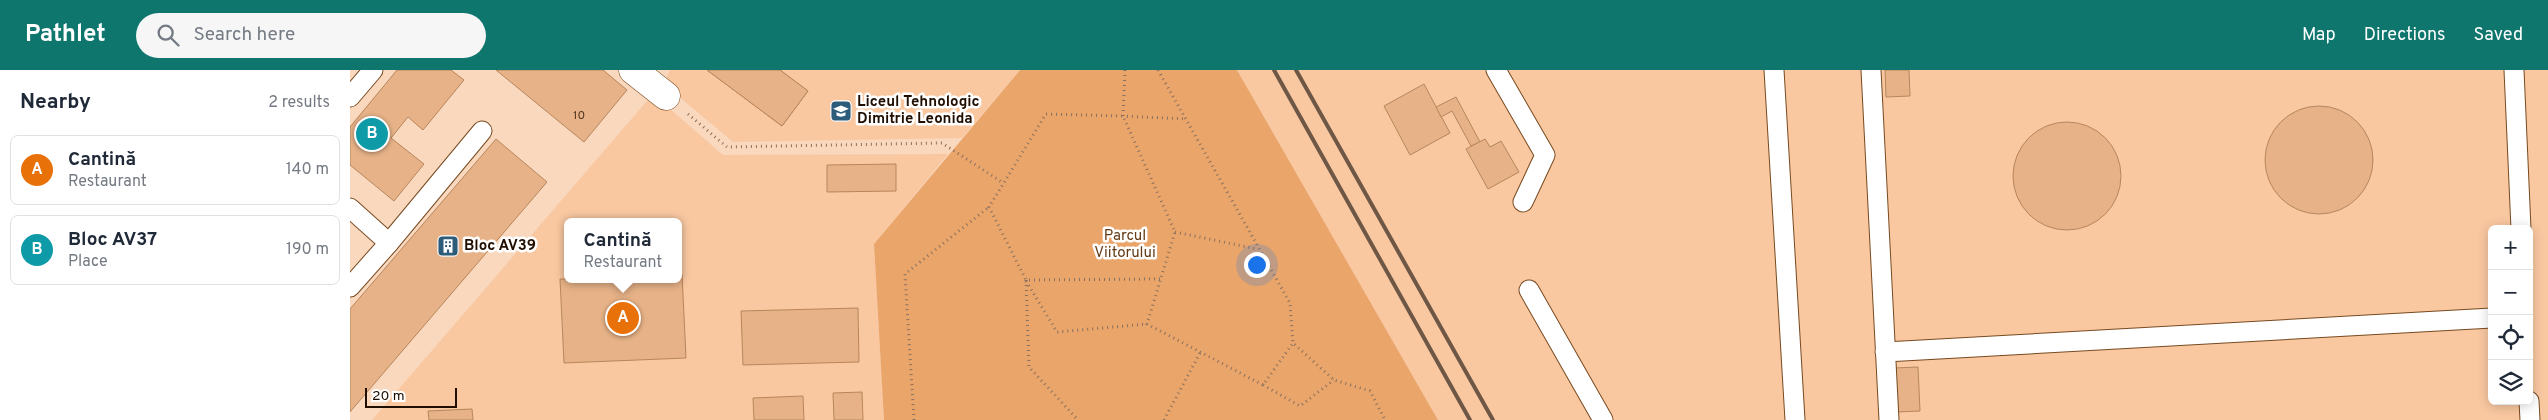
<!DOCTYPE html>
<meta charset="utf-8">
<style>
:root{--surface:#fff;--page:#f6f6f7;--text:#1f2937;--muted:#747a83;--line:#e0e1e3;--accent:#0f766e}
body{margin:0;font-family:Overpass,sans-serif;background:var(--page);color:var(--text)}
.controls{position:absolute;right:15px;bottom:15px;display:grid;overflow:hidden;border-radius:8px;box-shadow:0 2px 12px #0003}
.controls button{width:45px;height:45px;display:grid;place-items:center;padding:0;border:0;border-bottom:1px solid var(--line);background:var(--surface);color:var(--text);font:25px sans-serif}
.scale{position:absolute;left:15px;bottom:12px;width:92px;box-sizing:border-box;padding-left:5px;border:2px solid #200e01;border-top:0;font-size:14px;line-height:18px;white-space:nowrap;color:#200e01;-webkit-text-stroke:4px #fff;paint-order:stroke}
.you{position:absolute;left:906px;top:194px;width:18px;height:18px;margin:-12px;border:4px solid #fff;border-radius:50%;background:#1a73e8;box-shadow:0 0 0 8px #1a73e833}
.badge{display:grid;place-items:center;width:32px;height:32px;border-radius:50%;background:var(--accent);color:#fff;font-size:16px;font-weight:700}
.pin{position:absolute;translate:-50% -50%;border:2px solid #fff;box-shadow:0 1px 5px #0006}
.popup{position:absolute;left:214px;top:148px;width:118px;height:65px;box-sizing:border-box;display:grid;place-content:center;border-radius:8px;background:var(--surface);filter:drop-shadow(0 1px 4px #0005);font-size:16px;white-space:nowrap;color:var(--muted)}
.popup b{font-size:19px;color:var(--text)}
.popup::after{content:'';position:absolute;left:50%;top:100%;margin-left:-10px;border:10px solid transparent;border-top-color:var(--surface)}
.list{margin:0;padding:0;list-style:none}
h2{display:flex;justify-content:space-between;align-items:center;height:65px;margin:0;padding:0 20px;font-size:21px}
h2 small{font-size:16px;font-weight:400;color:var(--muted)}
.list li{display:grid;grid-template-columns:32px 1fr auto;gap:15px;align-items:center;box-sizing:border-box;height:70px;margin:0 10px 10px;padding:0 10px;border:1px solid var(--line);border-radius:8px}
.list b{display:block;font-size:19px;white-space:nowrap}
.list p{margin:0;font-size:16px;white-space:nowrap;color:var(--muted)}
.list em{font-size:16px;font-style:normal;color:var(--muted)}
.icon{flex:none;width:28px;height:28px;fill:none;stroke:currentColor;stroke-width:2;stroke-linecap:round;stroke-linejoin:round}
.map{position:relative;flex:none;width:2198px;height:350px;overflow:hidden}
header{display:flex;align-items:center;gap:30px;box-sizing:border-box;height:70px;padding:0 25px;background:var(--accent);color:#fff}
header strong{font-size:24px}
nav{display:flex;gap:28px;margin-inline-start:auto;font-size:18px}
.search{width:350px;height:45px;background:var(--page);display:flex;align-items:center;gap:12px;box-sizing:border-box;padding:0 18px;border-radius:28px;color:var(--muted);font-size:19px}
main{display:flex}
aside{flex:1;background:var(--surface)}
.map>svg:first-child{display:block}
</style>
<header>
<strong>Pathlet</strong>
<div class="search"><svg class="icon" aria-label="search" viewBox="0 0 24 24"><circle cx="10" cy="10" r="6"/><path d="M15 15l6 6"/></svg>Search here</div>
<nav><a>Map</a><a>Directions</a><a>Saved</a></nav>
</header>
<main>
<aside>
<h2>Nearby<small>2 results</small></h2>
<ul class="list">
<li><span class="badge" style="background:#e8710a">A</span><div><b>Cantină</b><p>Restaurant</p></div><em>140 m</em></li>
<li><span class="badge" style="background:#0f9aa8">B</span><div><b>Bloc AV37</b><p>Place</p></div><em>190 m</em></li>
</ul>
</aside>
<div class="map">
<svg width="2198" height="350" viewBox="0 0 2198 350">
<rect width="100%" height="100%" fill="#f9d8be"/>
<!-- built -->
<g fill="#f9c8a1" fill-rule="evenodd">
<polygon points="320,0 670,0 612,68 383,72 314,14"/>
<path d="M887,0H2198V350H1088ZM2142,159H2179V331H2142Z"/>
<path d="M303,24L373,85L598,84L524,174L534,350H22ZM218,152H328V209H218Z"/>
</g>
<!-- green -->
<polygon fill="#eaa56b" points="670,0 887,0 1088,350 534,350 524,174"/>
<!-- building -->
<g fill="#e7b287" stroke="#b8865c">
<polygon points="47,0 101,0 114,10 73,60 58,47 41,68 74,94 44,131 0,95 0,57"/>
<polygon points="146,0 253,0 277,20 234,72"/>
<polygon points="357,0 430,0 458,21 432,56"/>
<polygon points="357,0 430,0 458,21 432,56"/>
<polygon points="1535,0 1559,0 1560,26 1536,27"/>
<polygon points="1074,14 1100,63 1060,85 1034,36"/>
<polygon points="1106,27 1130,72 1121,76 1102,41 1091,47 1086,37"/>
<circle cx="1969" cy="90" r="54"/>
<circle cx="1717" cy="106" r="54"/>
<polygon points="146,69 197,112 0,342 0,239"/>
<polygon points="1135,69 1140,77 1151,71 1169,102 1138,119 1116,79"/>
<polygon points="546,94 546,121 477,122 477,95"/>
<polygon points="328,204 332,204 336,288 214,293 210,209 328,209"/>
<polygon points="508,238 509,292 393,295 391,241"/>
<polygon points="1568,297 1570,341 1547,342 1544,298"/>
<polygon points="512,322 513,350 484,350 483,323"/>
<polygon points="453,326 454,350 404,350 403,328"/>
<polygon points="122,339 123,350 79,350 78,341"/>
</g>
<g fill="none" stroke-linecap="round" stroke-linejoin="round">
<!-- service casing -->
<g stroke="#784a20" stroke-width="21">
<g id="service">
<polyline points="1146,0 1195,85 1173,132"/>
<polyline points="1424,0 1445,350"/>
<polyline points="1521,0 1539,350"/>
<polyline points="2164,0 2171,159"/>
<polyline points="0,27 23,0"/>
<polyline points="0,138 39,173 132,61"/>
<polyline points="0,217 39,173"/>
<polyline points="1179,220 1253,350"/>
<polyline points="1535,282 2142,248"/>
<polyline points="2179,331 2180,350"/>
</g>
</g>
<!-- minor casing -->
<g stroke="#784a20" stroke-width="29">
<polyline id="minor" points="283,0 316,26"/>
</g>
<!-- path -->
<g stroke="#8a715d" stroke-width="3" stroke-dasharray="1 4" stroke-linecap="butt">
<polyline points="775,0 773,46 836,49"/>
<polyline points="808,0 940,233 943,273"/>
<polyline points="338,44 377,77 592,73 653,113"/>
<polyline points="825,162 907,179"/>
<polyline points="810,209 676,210 639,137 696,44 773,46 825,162 797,254 913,315 943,273 984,310 1020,321 1035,350"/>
<polyline points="676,210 679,297 728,350"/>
<polyline points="676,211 707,262 797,254"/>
<polyline points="913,315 950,336 984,310"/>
<polyline points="564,350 555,204 639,137"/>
<polyline points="814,350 850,283"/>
</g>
<!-- service -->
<use href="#service" stroke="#fff" stroke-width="19"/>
<!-- minor -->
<use href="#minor" stroke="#fff" stroke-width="28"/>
<!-- rail -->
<g stroke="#6f5746" stroke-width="4">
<polyline points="924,0 1120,350"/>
<polyline points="946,0 1143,350"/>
</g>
</g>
<!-- icons -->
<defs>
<g id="school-square" transform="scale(1.125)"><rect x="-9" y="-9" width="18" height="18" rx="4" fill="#2d5b7a" stroke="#fff"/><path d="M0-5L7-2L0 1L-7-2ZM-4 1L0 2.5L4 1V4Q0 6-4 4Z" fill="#fff"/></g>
<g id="building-square" transform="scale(1.125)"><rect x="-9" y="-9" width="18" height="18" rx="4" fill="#2d5b7a" stroke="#fff"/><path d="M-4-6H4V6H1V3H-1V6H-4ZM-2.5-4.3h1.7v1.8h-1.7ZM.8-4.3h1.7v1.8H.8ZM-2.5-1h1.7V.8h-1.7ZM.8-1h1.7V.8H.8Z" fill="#fff"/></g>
</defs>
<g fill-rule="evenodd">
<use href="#school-square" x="491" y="41"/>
<use href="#building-square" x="98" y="176"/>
</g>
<g text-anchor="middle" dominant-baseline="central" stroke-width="5" stroke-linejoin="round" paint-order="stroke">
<!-- number labels -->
<g font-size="12" fill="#523722">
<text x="229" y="46">10</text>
</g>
<!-- poi labels -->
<g font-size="15" font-weight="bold" fill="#200e01" stroke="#fff" text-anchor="start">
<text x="507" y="32">Liceul Tehnologic<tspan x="507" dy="17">Dimitrie Leonida</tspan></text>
<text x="114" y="176">Bloc AV39</text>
</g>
<!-- park labels -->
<g font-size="15" fill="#633a13" stroke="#fff">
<text x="775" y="166">Parcul<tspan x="775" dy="17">Viitorului</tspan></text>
</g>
</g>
</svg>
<div class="controls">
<button>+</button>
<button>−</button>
<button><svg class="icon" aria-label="locate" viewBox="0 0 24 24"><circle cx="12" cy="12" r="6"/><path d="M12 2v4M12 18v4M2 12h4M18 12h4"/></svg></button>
<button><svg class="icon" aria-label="layers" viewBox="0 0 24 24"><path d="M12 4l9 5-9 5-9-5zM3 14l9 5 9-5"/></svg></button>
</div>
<div class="scale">20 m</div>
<div class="you"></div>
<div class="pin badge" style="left:273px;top:248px;background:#e8710a">A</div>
<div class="popup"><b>Cantină</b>Restaurant</div>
<div class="pin badge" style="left:22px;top:64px;background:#0f9aa8">B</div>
</div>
</main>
